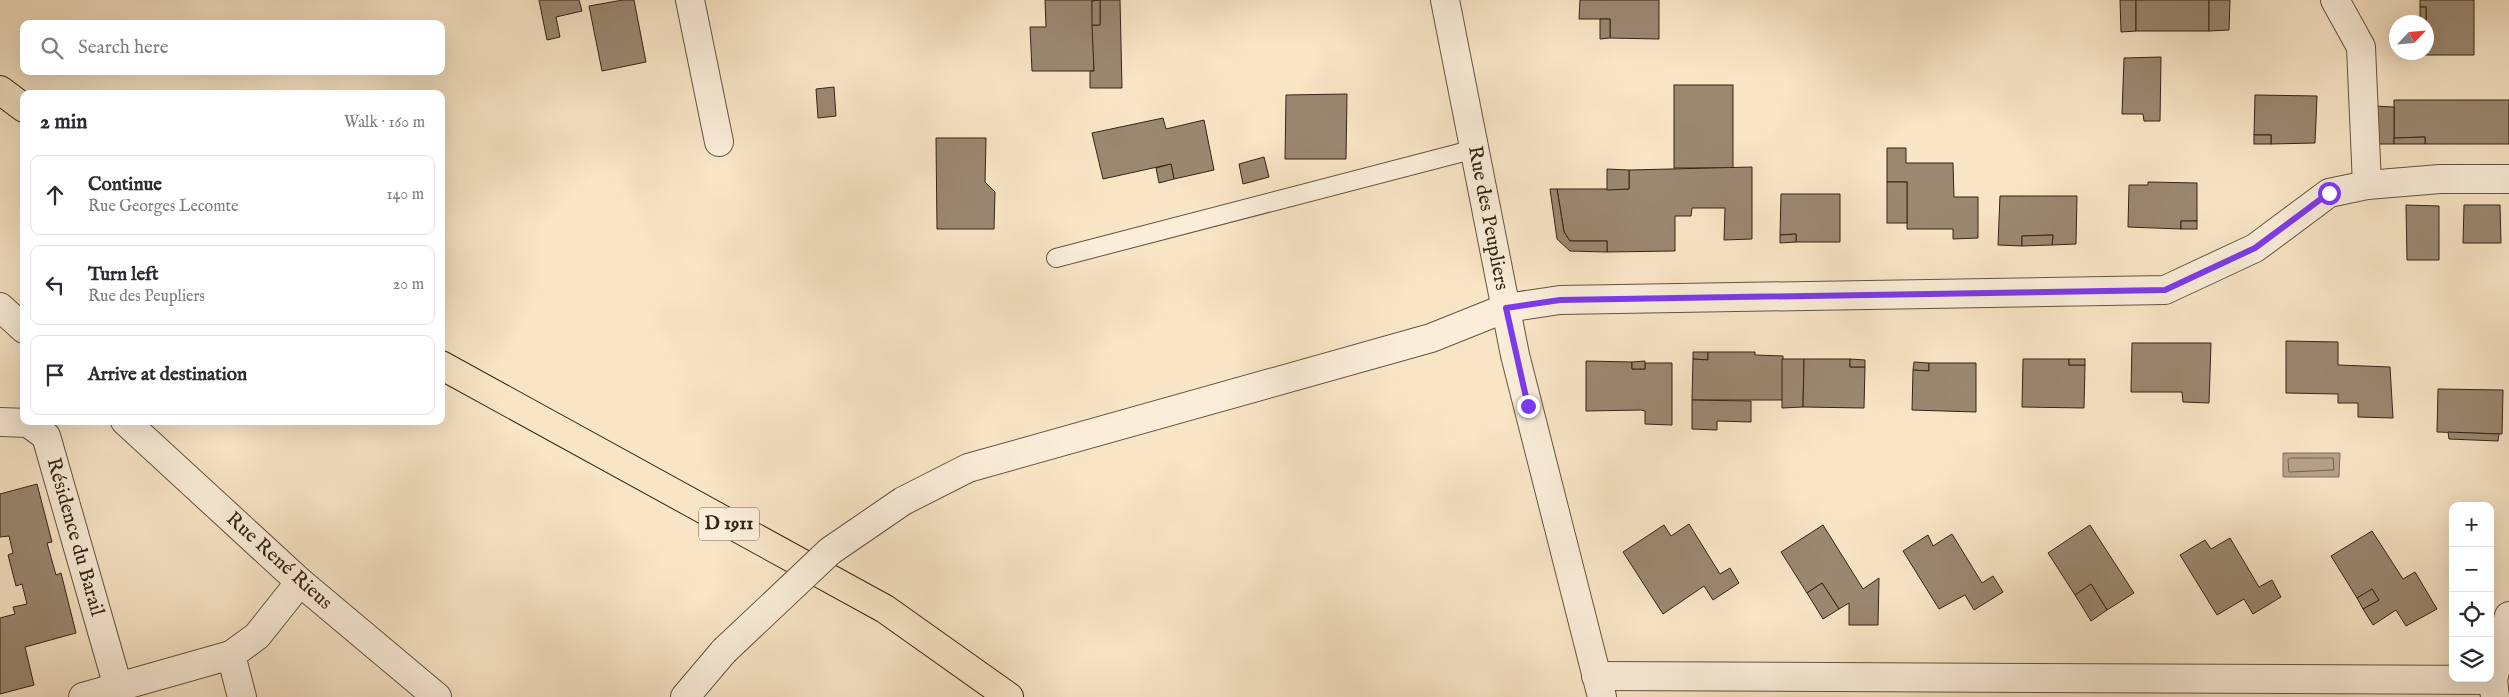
<!DOCTYPE html>
<meta charset="utf-8">
<style>
:root{--surface:#fff;--page:#f7f7f7;--text:#2b2b33;--muted:#7c7c81;--line:#e1e1e2}
body{margin:0;font-family:"IM FELL English",serif;background:var(--page);color:var(--text)}
.controls{position:absolute;right:15px;bottom:15px;display:grid;overflow:hidden;border-radius:10px;box-shadow:0 5px 20px #0002}
.controls button{width:45px;height:45px;display:grid;place-items:center;padding:0;border:0;border-bottom:1px solid var(--line);background:var(--surface);color:var(--text);font:25px sans-serif}
.compass{position:absolute;left:2389px;top:15px;width:45px;height:45px;border-radius:50%;background:var(--surface);box-shadow:0 5px 20px #0002;rotate:64deg}
.stop{position:absolute;width:15px;height:15px;margin:-11px;border:4px solid #7c3aed;border-radius:50%;background:#fff}
.stop.end{background:#7c3aed;border-color:#fff;box-shadow:0 1px 5px #0008}
.list{margin:0;padding:0;list-style:none}
h2{display:flex;justify-content:space-between;align-items:center;height:65px;margin:0;padding:0 20px;font-size:21px}
h2 small{font-size:16px;font-weight:400;color:var(--muted)}
.list li{display:grid;grid-template-columns:32px 1fr auto;gap:15px;align-items:center;box-sizing:border-box;height:80px;margin:0 10px 10px;padding:0 10px;border:1px solid var(--line);border-radius:10px}
.list b{display:block;font-size:19px;white-space:nowrap}
.list p{margin:0;font-size:16px;white-space:nowrap;color:var(--muted)}
.list em{font-size:16px;font-style:normal;color:var(--muted)}
.icon{flex:none;width:28px;height:28px;fill:none;stroke:currentColor;stroke-width:2;stroke-linecap:round;stroke-linejoin:round}
.map{position:relative;flex:none;width:2509px;height:697px;overflow:hidden}
.search{position:absolute;background:var(--surface);box-shadow:0 5px 20px #0002;left:20px;top:20px;width:425px;height:55px;display:flex;align-items:center;gap:12px;box-sizing:border-box;padding:0 18px;border-radius:10px;color:var(--muted);font-size:19px}
.panel{position:absolute;background:var(--surface);box-shadow:0 5px 20px #0002;left:20px;top:90px;width:425px;height:335px;border-radius:10px}
.map>svg:first-child{display:block}
</style>
<div class="map">
<svg width="2509" height="697" viewBox="0 0 2509 697">
<rect width="100%" height="100%" fill="#f8e5c6"/>
<filter id="stains"><feTurbulence type="fractalNoise" baseFrequency=".004" numOctaves="4"/><feColorMatrix values="0 0 0 0 .2 0 0 0 0 .09 0 0 0 0 .02 0 0 0 .5 -.17"/></filter>
<radialGradient id="worn" r=".72"><stop offset=".6" stop-color="#630" stop-opacity="0"/><stop offset="1" stop-color="#630" stop-opacity=".3"/></radialGradient>
<!-- water -->
<polygon fill="#b5a389" stroke="#81705a" points="2283,453 2340,453 2339,477 2283,477"/>
<g fill="none" stroke-linecap="round" stroke-linejoin="round">
<!-- shore -->
<polygon stroke="#74644e" stroke-width="1" points="2290,458 2333,458 2334,470 2289,472 2288,460"/>
</g>
<!-- building -->
<g fill="#9a8871" stroke="#342414">
<polygon points="539,0 579,0 582,11 556,17 560,37 547,40"/>
<polygon points="623,0 634,0 646,62 602,71 589,6"/>
<polygon points="1045,0 1100,0 1092,1 1094,71 1032,71 1030,27 1046,27"/>
<polygon points="1100,0 1120,0 1122,88 1090,88 1090,71 1094,71 1092,25 1100,25"/>
<polygon points="1100,0 1100,25 1092,25 1092,1"/>
<polygon points="1580,0 1659,0 1659,39 1610,38 1610,19 1579,19"/>
<polygon points="2120,0 2136,0 2136,31 2121,32"/>
<rect x="2136" y="0" width="73" height="31"/>
<polygon points="2209,0 2230,0 2229,30 2209,31"/>
<polygon points="2420,0 2474,0 2474,55 2419,55 2419,52 2426,52 2426,7 2420,7"/>
<rect x="2420" y="7" width="6" height="15"/>
<polygon points="1600,19 1610,19 1610,38 1600,39"/>
<polygon points="2161,57 2160,121 2144,121 2143,114 2122,114 2124,58"/>
<rect x="1674" y="85" width="59" height="83"/>
<polygon points="834,87 836,116 818,118 816,89"/>
<polygon points="1347,94 1346,159 1285,159 1286,95"/>
<polygon points="2255,95 2317,96 2315,143 2271,144 2271,135 2254,135"/>
<polygon points="2394,100 2509,100 2509,144 2425,144 2425,137 2394,138"/>
<polygon points="2374,106 2394,107 2394,144 2376,144"/>
<polygon points="1163,118 1166,129 1204,120 1214,170 1174,179 1171,164 1103,179 1092,133"/>
<rect x="2254" y="135" width="17" height="9"/>
<polygon points="2425,137 2425,144 2394,144 2394,138"/>
<polygon points="936,138 986,138 985,182 995,192 994,229 937,229"/>
<polygon points="1887,148 1906,148 1906,163 1953,163 1954,197 1978,197 1978,238 1953,239 1953,229 1907,229 1907,182 1887,182"/>
<polygon points="1264,157 1269,177 1243,184 1239,164"/>
<polygon points="1171,164 1174,179 1159,183 1156,168"/>
<polygon points="1752,167 1752,239 1724,240 1725,208 1692,208 1691,216 1675,216 1675,251 1607,252 1607,241 1570,241 1564,232 1557,189 1629,189 1629,170"/>
<polygon points="1607,169 1629,170 1629,189 1607,190"/>
<rect x="1887" y="182" width="20" height="41"/>
<polygon points="2148,182 2197,183 2197,221 2181,221 2181,229 2128,227 2129,185 2148,185"/>
<polygon points="1550,189 1557,189 1564,232 1570,241 1607,241 1607,252 1570,251 1557,239"/>
<polygon points="1781,194 1840,194 1840,242 1796,242 1796,234 1780,235"/>
<polygon points="2000,196 2077,196 2076,244 2052,245 2053,235 2022,236 2022,246 1998,245"/>
<polygon points="2406,205 2439,206 2439,260 2407,260"/>
<polygon points="2464,205 2500,205 2501,243 2463,243"/>
<rect x="2181" y="221" width="16" height="8"/>
<polygon points="1796,234 1796,242 1780,243 1780,235"/>
<polygon points="2053,235 2052,245 2022,246 2022,236"/>
<polygon points="2286,341 2338,342 2338,365 2390,367 2393,418 2358,417 2358,403 2338,403 2338,394 2286,393"/>
<polygon points="2132,343 2211,343 2209,403 2183,402 2182,392 2131,392"/>
<polygon points="1693,352 1708,352 1708,360 1693,359"/>
<polygon points="1708,352 1755,352 1755,355 1783,356 1783,400 1692,400 1693,359 1708,360"/>
<polygon points="1782,359 1804,359 1803,407 1782,408"/>
<polygon points="1804,359 1850,359 1850,367 1865,367 1864,408 1803,407"/>
<polygon points="1850,359 1865,360 1865,367 1850,367"/>
<polygon points="2023,359 2069,359 2069,365 2085,365 2084,408 2022,407"/>
<rect x="2069" y="359" width="16" height="6"/>
<polygon points="1586,361 1632,362 1632,369 1645,369 1645,363 1672,363 1672,425 1645,424 1645,411 1641,410 1586,411"/>
<polygon points="1645,361 1645,369 1632,369 1632,362"/>
<polygon points="1914,362 1929,363 1929,371 1913,370"/>
<polygon points="1929,363 1976,363 1976,412 1912,410 1913,370 1929,371"/>
<polygon points="2438,389 2503,390 2502,434 2437,432"/>
<polygon points="1692,400 1751,401 1751,422 1717,421 1717,430 1692,429"/>
<polygon points="2448,432 2499,434 2498,441 2449,439"/>
<polygon points="37,484 52,542 47,543 56,575 61,573 76,633 25,647 34,685 0,694 0,618 15,614 13,607 27,604 22,584 16,586 8,555 13,553 9,536 0,537 0,494"/>
<polygon points="1689,524 1720,574 1730,568 1739,583 1713,600 1704,586 1663,614 1623,552 1664,525 1671,536"/>
<polygon points="1823,525 1863,589 1879,578 1878,625 1849,625 1849,603 1839,609 1822,583 1807,593 1781,552"/>
<polygon points="2090,525 2134,593 2107,610 2091,584 2075,595 2048,553"/>
<polygon points="2372,531 2403,579 2415,572 2437,609 2406,626 2396,610 2373,625 2363,609 2379,600 2372,589 2357,598 2331,556"/>
<polygon points="1952,534 1982,583 1993,576 2003,592 1974,610 1965,595 1939,609 1903,551 1928,535 1933,546"/>
<polygon points="2230,538 2259,587 2272,580 2281,597 2253,614 2244,599 2217,615 2180,555 2205,540 2211,549"/>
<polygon points="1822,583 1839,609 1823,619 1807,593"/>
<polygon points="2091,584 2107,610 2091,621 2075,595"/>
<polygon points="2372,589 2379,600 2363,609 2357,598"/>
</g>
<g fill="none" stroke-linecap="round" stroke-linejoin="round">
<!-- lane casing -->
<g stroke="#655440" stroke-width="20">
<polyline id="lane" points="1056,258 1475,149"/>
</g>
<!-- street casing -->
<g stroke="#655440" stroke-width="30">
<g id="street">
<polyline points="690,0 719,142"/>
<polyline points="1445,0 1515,355 1602,697"/>
<polyline points="2335,0 2361,47 2367,185"/>
<polyline points="0,307 24,329"/>
<polyline points="125,421 300,582 437,697"/>
<polyline points="0,422 28,423 46,436 118,687"/>
<polyline points="903,501 968,468 1431,338 1506,308 1560,300 2165,290 2255,248 2329,193 2367,185 2440,179 2509,179"/>
<polyline points="1596,676 2493,680"/>
<polyline points="83,697 231,655"/>
<polyline points="242,697 231,655 257,636 300,582"/>
<polyline points="685,697 724,651"/>
<polyline points="2495,697 2493,680 2509,616"/>
</g>
</g>
<!-- primary casing -->
<g stroke="#342414" stroke-width="30">
<g id="primary">
<polyline points="0,90 24,108"/>
<polyline points="441,365 885,609 1009,697"/>
</g>
</g>
<!-- lane -->
<use href="#lane" stroke="#faeeda" stroke-width="18"/>
<!-- street -->
<use href="#street" stroke="#faeeda" stroke-width="28"/>
<!-- primary -->
<use href="#primary" stroke="#f8e5c6" stroke-width="28"/>
<!-- street-bridge casing -->
<g stroke="#655440" stroke-width="30" stroke-linecap="butt">
<polyline id="street-bridge" points="724,651 830,551 903,501"/>
</g>
<!-- street-bridge -->
<use href="#street-bridge" stroke="#faeeda" stroke-width="28"/>
</g>
<g fill="none" stroke-linecap="round" stroke-linejoin="round">
<!-- route -->
<polyline stroke="#7c3aed" stroke-width="6" points="1528,406 1506,308 1560,300 2165,290 2255,248 2329,193"/>
</g>
<g text-anchor="middle" dominant-baseline="central" stroke-width="5" stroke-linejoin="round" paint-order="stroke">
<!-- shield labels -->
<rect fill="#faeeda" stroke="#6f614f" stroke-width="1" x="699" y="507.5" width="60" height="33" rx="4"/>
<g font-size="19" font-weight="bold" fill="#342414">
<text x="729" y="524">D 1911</text>
</g>
<!-- street labels -->
<g font-size="20" fill="#342414" stroke="#faeeda">
<text transform="translate(1488 218) rotate(79)">Rue des Peupliers</text>
<text transform="translate(75 537) rotate(74)">Résidence du Barail</text>
<text transform="translate(279 561) rotate(42)">Rue René Rieus</text>
</g>
</g>
<rect width="100%" height="100%" filter="url(#stains)"/>
<rect width="100%" height="100%" fill="url(#worn)"/>
</svg>
<div class="controls">
<button>+</button>
<button>−</button>
<button><svg class="icon" aria-label="locate" viewBox="0 0 24 24"><circle cx="12" cy="12" r="6"/><path d="M12 2v4M12 18v4M2 12h4M18 12h4"/></svg></button>
<button><svg class="icon" aria-label="layers" viewBox="0 0 24 24"><path d="M12 4l9 5-9 5-9-5zM3 14l9 5 9-5"/></svg></button>
</div>
<svg class="compass" viewBox="-18 -18 36 36"><path d="M0-13l5 13h-10z" fill="#e53935"/><path d="M0 13l5-13h-10z" fill="#7c7c81"/></svg>
<div class="stop" style="left:2329px;top:193px"></div>
<div class="stop end" style="left:1528px;top:406px"></div>
<div class="search"><svg class="icon" aria-label="search" viewBox="0 0 24 24"><circle cx="10" cy="10" r="6"/><path d="M15 15l6 6"/></svg>Search here</div>
<section class="panel">
<h2>2 min<small>Walk · 160 m</small></h2>
<ul class="list">
<li><svg class="icon" aria-label="ahead" viewBox="0 0 24 24"><path d="M12 20V5M6 11l6-6 6 6"/></svg><div><b>Continue</b><p>Rue Georges Lecomte</p></div><em>140 m</em></li>
<li><svg class="icon" aria-label="left" viewBox="0 0 24 24"><path d="M17 20v-9H6M10 6l-5 5 5 5"/></svg><div><b>Turn left</b><p>Rue des Peupliers</p></div><em>20 m</em></li>
<li><svg class="icon" aria-label="arrive" viewBox="0 0 24 24"><path d="M6 21V4h12l-3 4 3 4H6"/></svg><div><b>Arrive at destination</b></div></li>
</ul>
</section>
</div>
